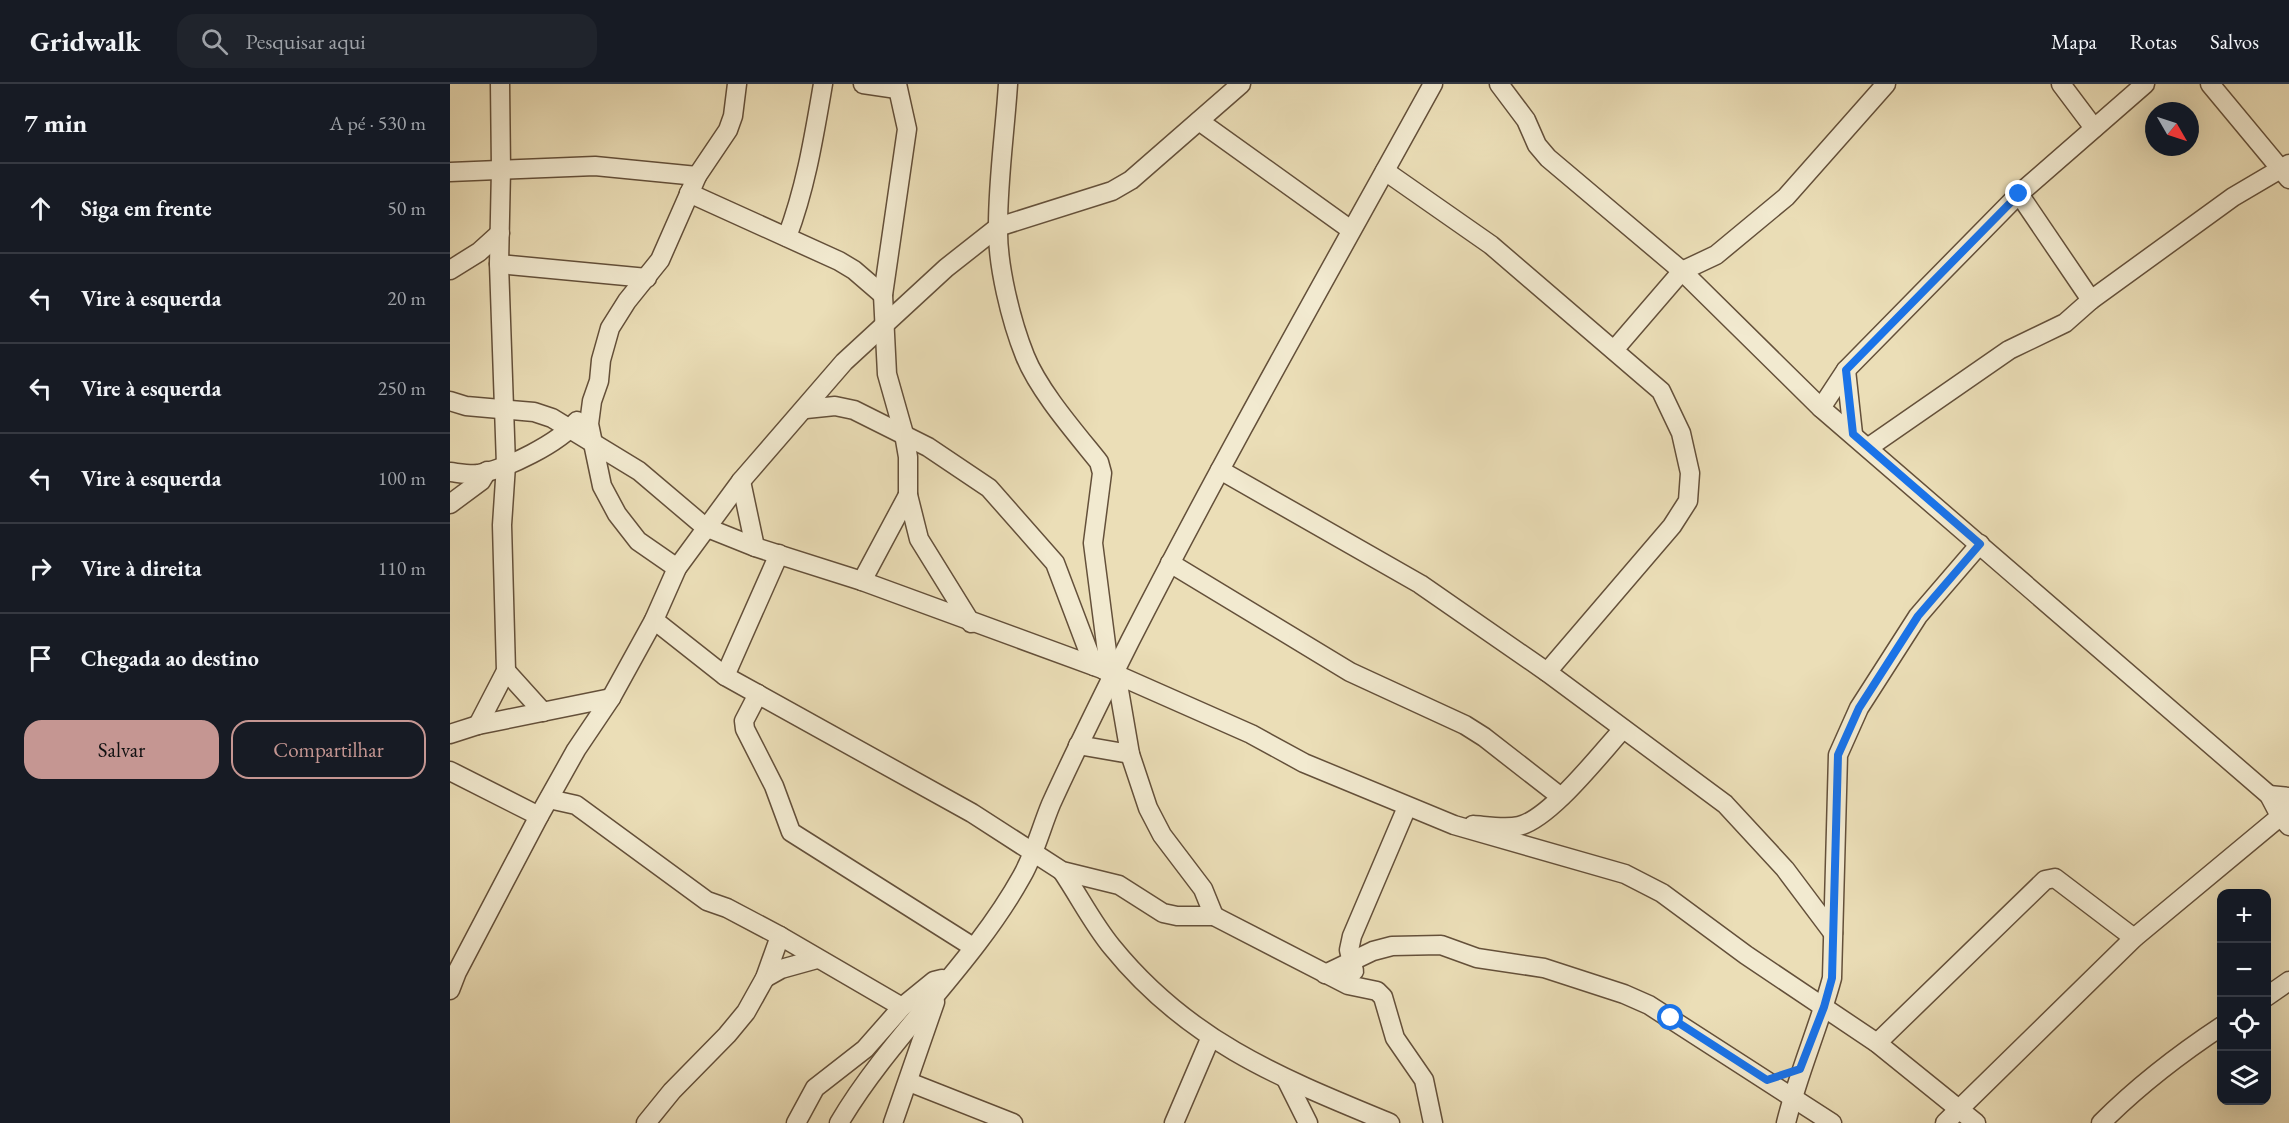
<!DOCTYPE html>
<html lang="pt">
<meta charset="utf-8">
<style>
:root{--surface:#171b24;--page:#20242c;--text:#f1f3f6;--muted:#9ea1a6;--line:#363941;--accent:#c59692}
body{margin:0;font-family:"EB Garamond",serif;background:var(--page);color:var(--text)}
.controls{position:absolute;right:18px;bottom:18px;display:grid;overflow:hidden;border-radius:12px;box-shadow:0 6px 24px #0002}
.controls button{width:54px;height:54px;display:grid;place-items:center;padding:0;border:0;border-bottom:2px solid var(--line);background:var(--surface);color:var(--text);font:30px sans-serif}
.compass{position:absolute;left:1695px;top:18px;width:54px;height:54px;border-radius:50%;background:var(--surface);box-shadow:0 6px 24px #0002;rotate:129deg}
.stop{position:absolute;width:18px;height:18px;margin:-14px;border:4px solid #1a73e8;border-radius:50%;background:#fff}
.stop.end{background:#1a73e8;border-color:#fff;box-shadow:0 2px 6px #0008}
.list{margin:0;padding:0;list-style:none}
h2{display:flex;justify-content:space-between;align-items:center;height:78px;margin:0;padding:0 24px;font-size:26px}
h2 small{font-size:20px;font-weight:400;color:var(--muted)}
.list li{display:grid;grid-template-columns:39px 1fr auto;gap:18px;align-items:center;box-sizing:border-box;height:90px;padding:0 24px;border-top:2px solid var(--line)}
.list b{display:block;font-size:22px;white-space:nowrap}
.list em{font-size:20px;font-style:normal;color:var(--muted)}
.actions{display:flex;gap:12px;padding:18px 24px}
.actions a{flex:1;padding:14px 0;border:2px solid var(--accent);border-radius:18px;text-align:center;font-size:21px;color:var(--accent)}
.actions .main{background:var(--accent);color:#111}
.icon{flex:none;width:33px;height:33px;fill:none;stroke:currentColor;stroke-width:2;stroke-linecap:round;stroke-linejoin:round}
.map{position:relative;flex:none;width:1839px;height:1039px;overflow:hidden}
header{display:flex;align-items:center;gap:36px;box-sizing:border-box;height:84px;padding:0 30px;background:var(--surface);border-bottom:2px solid var(--line)}
header strong{font-size:28px}
nav{display:flex;gap:33px;margin-inline-start:auto;font-size:21px}
.search{width:420px;height:54px;background:var(--page);display:flex;align-items:center;gap:15px;box-sizing:border-box;padding:0 21px;border-radius:18px;color:var(--muted);font-size:22px}
main{display:flex}
aside{flex:1;background:var(--surface)}
.map>svg:first-child{display:block}
</style>
<header>
<strong>Gridwalk</strong>
<div class="search"><svg class="icon" aria-label="search" viewBox="0 0 24 24"><circle cx="10" cy="10" r="6"/><path d="M15 15l6 6"/></svg>Pesquisar aqui</div>
<nav><a>Mapa</a><a>Rotas</a><a>Salvos</a></nav>
</header>
<main>
<aside>
<h2>7 min<small>A pé · 530 m</small></h2>
<ul class="list">
<li><svg class="icon" aria-label="ahead" viewBox="0 0 24 24"><path d="M12 20V5M6 11l6-6 6 6"/></svg><div><b>Siga em frente</b></div><em>50 m</em></li>
<li><svg class="icon" aria-label="left" viewBox="0 0 24 24"><path d="M17 20v-9H6M10 6l-5 5 5 5"/></svg><div><b>Vire à esquerda</b></div><em>20 m</em></li>
<li><svg class="icon" aria-label="left" viewBox="0 0 24 24"><path d="M17 20v-9H6M10 6l-5 5 5 5"/></svg><div><b>Vire à esquerda</b></div><em>250 m</em></li>
<li><svg class="icon" aria-label="left" viewBox="0 0 24 24"><path d="M17 20v-9H6M10 6l-5 5 5 5"/></svg><div><b>Vire à esquerda</b></div><em>100 m</em></li>
<li><svg class="icon" aria-label="right" viewBox="0 0 24 24"><path d="M7 20v-9h11M14 6l5 5-5 5"/></svg><div><b>Vire à direita</b></div><em>110 m</em></li>
<li><svg class="icon" aria-label="arrive" viewBox="0 0 24 24"><path d="M6 21V4h12l-3 4 3 4H6"/></svg><div><b>Chegada ao destino</b></div></li>
</ul>
<div class="actions"><a class="main">Salvar</a><a>Compartilhar</a></div>
</aside>
<div class="map">
<svg width="1839" height="1039" viewBox="0 0 1839 1039">
<rect width="100%" height="100%" fill="#ebdeb7"/>
<filter id="stains"><feTurbulence type="fractalNoise" baseFrequency=".00333" numOctaves="4"/><feColorMatrix values="0 0 0 0 .2 0 0 0 0 .09 0 0 0 0 .02 0 0 0 .5 -.17"/></filter>
<radialGradient id="worn" r=".72"><stop offset=".6" stop-color="#630" stop-opacity="0"/><stop offset="1" stop-color="#630" stop-opacity=".3"/></radialGradient>
<g fill="none" stroke-linecap="round" stroke-linejoin="round">
<!-- minor casing -->
<g stroke="#64503a" stroke-width="21">
<g id="minor">
<polyline points="413,0 447,5"/>
<polyline points="447,0 457,45 433,211 437,290 454,350 458,373 458,411 469,455 521,539"/>
<path d="M558,0C555,47 548,95 548,142C547,181 561,237 575,272C589,307 625,348 649,378L652,389L643,459L657,568L654,586"/>
<polyline points="1049,0 1076,36 1087,61 1098,74 1232,187 1371,324 1819,711 1830,732 1839,742"/>
<polyline points="1611,0 1644,44"/>
<polyline points="1760,0 1839,95"/>
<polyline points="749,37 901,146"/>
<polyline points="935,87 1041,161 1211,307 1231,349 1240,389 1238,417 1222,442 1097,588"/>
<polyline points="0,88 145,82 247,92"/>
<polyline points="239,109 389,177 404,186 433,211"/>
<polyline points="1569,110 1641,216"/>
<path d="M337,153C356,103 364,52 373,0"/>
<polyline points="49,180 197,194"/>
<polyline points="0,186 29,168 50,149"/>
<polyline points="1164,266 1232,187 1266,171 1336,113 1436,0"/>
<polyline points="1396,286 1403,350"/>
<polyline points="0,317 16,322 84,328 102,334 189,387 255,443 305,463 412,497 663,589 801,650 854,679 1004,741 1175,790 1212,809 1296,871 1427,959 1526,1039"/>
<polyline points="1371,324 1396,286 1569,110 1695,0"/>
<polyline points="356,325 385,322 404,326 478,363 539,404 605,479 644,582"/>
<polyline points="1419,363 1559,266 1615,239 1641,216 1783,113 1839,80"/>
<polyline points="770,386 970,500 1097,588 1275,720 1335,785 1383,849"/>
<path d="M0,388C9,389 19,391 28,390C57,385 109,359 127,337"/>
<polyline points="291,397 305,463"/>
<polyline points="0,420 31,397 37,387"/>
<polyline points="720,479 900,588 1015,641 1034,653 1111,713"/>
<polyline points="227,484 188,457 167,430 152,402 139,340 142,317 149,297 151,276 160,244 177,217 210,176 247,92 278,46 283,32 287,0"/>
<polyline points="412,497 458,411"/>
<polyline points="204,536 275,592 522,729 612,787 669,801 713,829 727,832 764,832 898,901 927,907 933,913 945,954 974,996 983,1039"/>
<polyline points="56,587 93,628"/>
<polyline points="275,592 329,470"/>
<polyline points="660,596 669,606 680,670 698,724 712,751 753,805 764,832"/>
<polyline points="308,610 294,637 295,645 324,702 341,748 523,863"/>
<polyline points="28,641 56,587 52,441 56,381 49,180 51,85 50,0"/>
<polyline points="0,650 28,641 161,614"/>
<polyline points="628,661 680,670"/>
<polyline points="0,687 89,732"/>
<polyline points="1819,711 1839,713"/>
<polyline points="99,715 126,721 257,817 277,824 330,852 452,923"/>
<path d="M1023,741C1037,742 1055,745 1069,742C1100,735 1151,669 1173,645"/>
<path d="M612,787C629,812 643,840 662,863C739,958 831,994 940,1039"/>
<polyline points="904,887 899,866 902,852 957,723"/>
<polyline points="875,890 923,867 942,862 991,861 1027,874 1094,884 1174,910 1199,921 1382,1039"/>
<polyline points="315,894 331,885 367,875"/>
<polyline points="0,906 7,888 89,732 126,666 161,614 204,536 227,484 291,397 394,278 496,184 548,143 662,107 681,96 791,0"/>
<polyline points="1816,913 1839,897"/>
<polyline points="1427,959 1595,796 1605,794 1684,854"/>
<polyline points="836,995 858,1039"/>
<polyline points="459,998 563,1039"/>
<polyline points="196,1039 222,1007 277,951 296,928 315,894 330,852"/>
<polyline points="346,1039 365,1004 415,965 452,923 484,897 492,895"/>
<path d="M389,1039C441,951 522,882 572,792C585,769 591,744 601,720C626,665 653,611 680,557C776,369 881,185 983,0"/>
<polyline points="443,1039 485,918"/>
<polyline points="724,1039 760,955"/>
<path d="M1336,1039C1348,989 1369,943 1382,894L1388,671L1409,624L1468,532L1530,460"/>
<polyline points="1495,1039 1684,854 1838,726"/>
<path d="M1651,1039C1688,1002 1728,971 1772,942"/>
</g>
</g>
<!-- minor -->
<use href="#minor" stroke="#f2ead0" stroke-width="18"/>
</g>
<g fill="none" stroke-linecap="round" stroke-linejoin="round">
<!-- route -->
<polyline stroke="#1a73e8" stroke-width="8" points="1221,934 1317,996 1350,985 1374,923 1382,894 1388,671 1409,624 1468,532 1530,460 1403,350 1396,286 1569,110"/>
</g>
<rect width="100%" height="100%" filter="url(#stains)"/>
<rect width="100%" height="100%" fill="url(#worn)"/>
</svg>
<div class="controls">
<button>+</button>
<button>−</button>
<button><svg class="icon" aria-label="locate" viewBox="0 0 24 24"><circle cx="12" cy="12" r="6"/><path d="M12 2v4M12 18v4M2 12h4M18 12h4"/></svg></button>
<button><svg class="icon" aria-label="layers" viewBox="0 0 24 24"><path d="M12 4l9 5-9 5-9-5zM3 14l9 5 9-5"/></svg></button>
</div>
<svg class="compass" viewBox="-18 -18 36 36"><path d="M0-13l5 13h-10z" fill="#e53935"/><path d="M0 13l5-13h-10z" fill="#9ea1a6"/></svg>
<div class="stop" style="left:1221px;top:934px"></div>
<div class="stop end" style="left:1569px;top:110px"></div>
</div>
</main>
